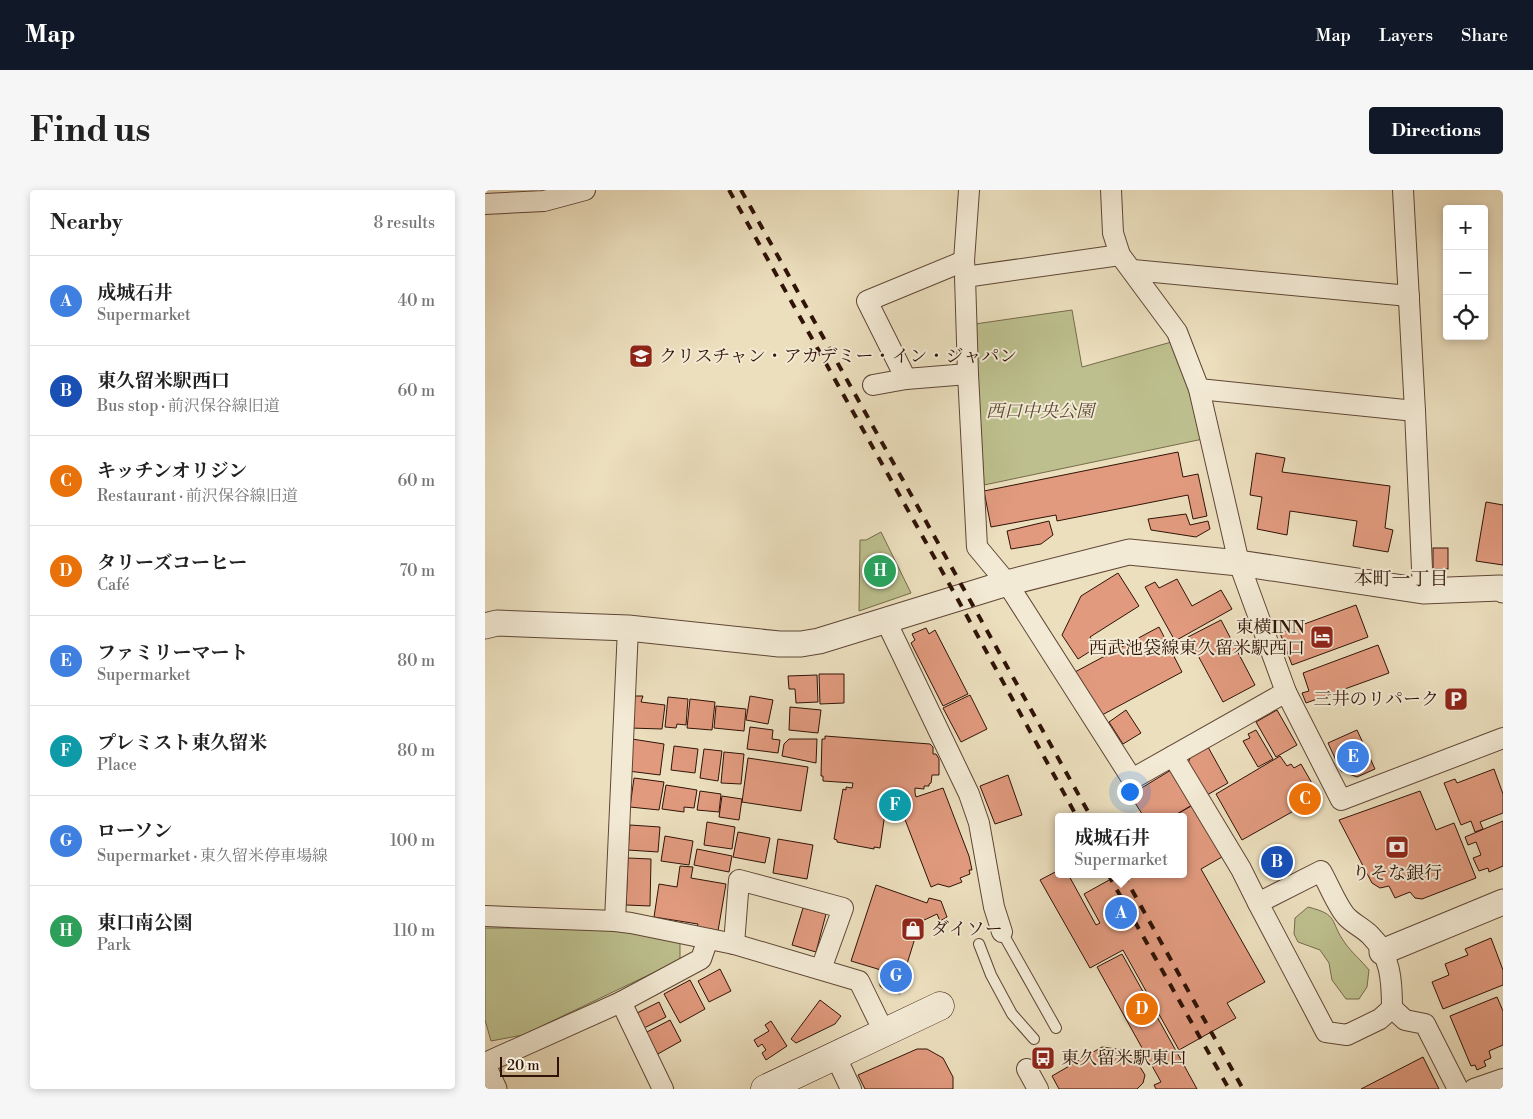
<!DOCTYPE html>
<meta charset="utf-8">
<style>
:root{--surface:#fff;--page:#f6f6f6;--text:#222;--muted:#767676;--line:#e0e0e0;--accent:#111827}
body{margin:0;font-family:"Libre Bodoni","Noto Serif JP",serif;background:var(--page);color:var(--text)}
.controls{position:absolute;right:15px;top:15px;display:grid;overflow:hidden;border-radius:5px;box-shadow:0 2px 8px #0003}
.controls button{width:45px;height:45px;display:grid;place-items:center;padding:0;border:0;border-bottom:1px solid var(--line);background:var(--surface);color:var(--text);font:25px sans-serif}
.scale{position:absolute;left:15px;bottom:12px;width:59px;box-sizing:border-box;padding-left:5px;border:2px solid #301307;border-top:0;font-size:14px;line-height:18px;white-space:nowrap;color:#301307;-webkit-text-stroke:4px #f3ead5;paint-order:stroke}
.you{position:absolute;left:644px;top:601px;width:18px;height:18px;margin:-12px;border:4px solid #fff;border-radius:50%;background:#1a73e8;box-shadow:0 0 0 8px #1a73e833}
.badge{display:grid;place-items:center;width:32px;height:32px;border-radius:50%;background:var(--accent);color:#fff;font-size:16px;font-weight:700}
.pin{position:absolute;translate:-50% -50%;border:2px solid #fff;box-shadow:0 1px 5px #0006}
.popup{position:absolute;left:570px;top:623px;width:132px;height:65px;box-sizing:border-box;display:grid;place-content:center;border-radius:5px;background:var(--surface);filter:drop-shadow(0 1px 4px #0005);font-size:16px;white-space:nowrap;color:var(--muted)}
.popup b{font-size:19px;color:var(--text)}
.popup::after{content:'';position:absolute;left:50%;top:100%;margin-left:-10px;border:10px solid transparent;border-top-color:var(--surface)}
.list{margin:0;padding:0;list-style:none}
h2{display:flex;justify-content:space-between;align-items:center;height:65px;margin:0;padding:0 20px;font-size:21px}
h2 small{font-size:16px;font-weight:400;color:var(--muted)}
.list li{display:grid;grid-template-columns:32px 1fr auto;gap:15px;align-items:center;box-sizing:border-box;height:90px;padding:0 20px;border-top:1px solid var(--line)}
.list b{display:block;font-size:19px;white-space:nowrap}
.list p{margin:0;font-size:16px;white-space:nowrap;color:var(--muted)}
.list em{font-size:16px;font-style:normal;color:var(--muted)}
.icon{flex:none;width:28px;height:28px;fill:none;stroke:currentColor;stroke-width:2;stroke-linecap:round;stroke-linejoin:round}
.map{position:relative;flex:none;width:1018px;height:899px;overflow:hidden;border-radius:5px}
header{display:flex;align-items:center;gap:30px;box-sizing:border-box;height:70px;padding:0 25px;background:var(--accent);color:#fff}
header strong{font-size:24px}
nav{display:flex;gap:28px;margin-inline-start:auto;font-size:18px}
.intro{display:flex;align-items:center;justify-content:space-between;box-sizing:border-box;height:120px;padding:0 30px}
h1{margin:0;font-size:35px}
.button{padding:12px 22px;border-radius:5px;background:var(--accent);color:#fff;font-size:18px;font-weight:700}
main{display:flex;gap:30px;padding:0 30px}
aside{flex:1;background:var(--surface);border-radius:5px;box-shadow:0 2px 8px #0003}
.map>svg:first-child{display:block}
</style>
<header>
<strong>Map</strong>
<nav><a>Map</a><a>Layers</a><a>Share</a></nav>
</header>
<div class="intro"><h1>Find us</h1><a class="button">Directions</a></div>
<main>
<aside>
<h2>Nearby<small>8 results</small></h2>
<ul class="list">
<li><span class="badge" style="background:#3f7fe0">A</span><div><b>成城石井</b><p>Supermarket</p></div><em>40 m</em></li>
<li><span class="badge" style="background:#1a4fb4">B</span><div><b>東久留米駅西口</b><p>Bus stop · 前沢保谷線旧道</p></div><em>60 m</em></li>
<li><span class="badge" style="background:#e8710a">C</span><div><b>キッチンオリジン</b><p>Restaurant · 前沢保谷線旧道</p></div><em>60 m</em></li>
<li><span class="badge" style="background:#e8710a">D</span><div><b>タリーズコーヒー</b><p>Café</p></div><em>70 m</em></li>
<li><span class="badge" style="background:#3f7fe0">E</span><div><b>ファミリーマート</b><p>Supermarket</p></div><em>80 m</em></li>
<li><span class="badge" style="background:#0f9aa8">F</span><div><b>プレミスト東久留米</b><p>Place</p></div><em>80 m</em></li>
<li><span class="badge" style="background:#3f7fe0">G</span><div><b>ローソン</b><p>Supermarket · 東久留米停車場線</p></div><em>100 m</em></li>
<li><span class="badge" style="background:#2e9e5b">H</span><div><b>東口南公園</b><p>Park</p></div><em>110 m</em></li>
</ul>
</aside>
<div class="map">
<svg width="1018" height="899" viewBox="0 0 1018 899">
<rect width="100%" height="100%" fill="#ecdfbe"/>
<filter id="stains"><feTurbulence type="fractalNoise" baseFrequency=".004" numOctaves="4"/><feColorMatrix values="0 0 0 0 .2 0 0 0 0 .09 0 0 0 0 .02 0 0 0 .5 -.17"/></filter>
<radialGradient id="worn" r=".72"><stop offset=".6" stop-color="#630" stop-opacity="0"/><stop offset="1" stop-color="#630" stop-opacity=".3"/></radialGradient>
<!-- green -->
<g fill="#bdc08e" stroke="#766a4a">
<polygon points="587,120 597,177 690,151 707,200 718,249 499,295 490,134"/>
<polygon points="396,342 426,403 374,421 375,350 381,350"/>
<path d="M823,717C855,725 844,731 860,753C866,762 877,771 884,780L882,797L874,809H861L847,790L844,773L835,760L813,752L809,744L810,728Z"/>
<polygon points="0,738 131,738 195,752 195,770 38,845 6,851 0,830"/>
</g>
<!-- building -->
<g fill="#e19a7e" stroke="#301307">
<polygon points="693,262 698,287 713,284 722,326 708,329 703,305 572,331 571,325 506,337 499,301"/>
<polygon points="771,263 800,268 797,282 905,296 900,338 908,340 903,362 868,356 872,331 805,321 802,345 772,339 777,307 765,305"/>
<polygon points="1001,312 1018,315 1018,375 991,371"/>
<polygon points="701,324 705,335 723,331 725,339 711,347 666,340 663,329"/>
<polygon points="564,331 568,345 556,354 526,359 522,341"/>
<rect x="948" y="358" width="15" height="21"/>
<polygon points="633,383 654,416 605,447 612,457 593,469 577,445 596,406"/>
<polygon points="692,389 707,416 736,400 747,419 690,451 660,397 670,392 674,398"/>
<polygon points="871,415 883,447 807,475 795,443"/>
<polygon points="736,430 770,495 738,512 703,447"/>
<polygon points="674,437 697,482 617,525 590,482"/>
<polygon points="441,438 444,444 450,440 483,504 458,516 426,453 430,450 427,444"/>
<polygon points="893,455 904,483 821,513 817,503 824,501 818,483"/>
<polygon points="334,484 359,484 359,513 335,514"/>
<polygon points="332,485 333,512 311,513 310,499 304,499 303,486"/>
<polygon points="485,505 502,539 476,552 458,518"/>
<polygon points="148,506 158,506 156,512 180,515 177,539 145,538"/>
<polygon points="265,506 288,510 283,534 261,530"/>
<polygon points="183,507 203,509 201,535 192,534 191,538 180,537"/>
<polygon points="205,509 230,512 227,540 202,538"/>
<polygon points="231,516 261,519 259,541 229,538"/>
<polygon points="305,517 336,520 333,543 304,540"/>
<polygon points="641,520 656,543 638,554 624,532"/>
<polygon points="792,520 812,555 791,567 771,532"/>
<polygon points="265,537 288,540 287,549 295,550 293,563 262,559"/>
<polygon points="771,540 788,569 773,577 758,551 765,548 763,544"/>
<polygon points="872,540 890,579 872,587 856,581 843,553"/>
<polygon points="340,546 445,554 448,557 448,564 451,564 454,569 454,585 447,585 446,593 444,594 444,596 439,596 439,599 430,598 430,603 431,607 458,598 484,666 487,680 484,680 485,684 475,688 477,692 464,697 453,694 446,697 419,627 400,623 395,658 389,657 389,659 352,652 352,650 349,649 358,599 361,600 361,597 367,598 368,593 338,591 338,586 336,586 337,549 340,549"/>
<polygon points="147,549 179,554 175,585 143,581"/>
<polygon points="304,549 332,549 331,573 297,566 299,554"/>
<polygon points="189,556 213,559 210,583 186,580"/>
<polygon points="723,557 743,593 722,605 703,573 706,566"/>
<polygon points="219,559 237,561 233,591 215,588"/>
<polygon points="239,562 259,564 256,594 236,593"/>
<polygon points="795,566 802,576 806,574 809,578 816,574 828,595 823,597 830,609 757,650 731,604"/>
<polygon points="263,568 323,577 316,621 257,612"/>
<polygon points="1009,579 1018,604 1018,623 995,632 998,639 990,642 986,631 976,635 959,593 970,589 972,593"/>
<polygon points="686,580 707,615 687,627 659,627 645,605"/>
<polygon points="523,585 537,625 510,634 495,596"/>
<polygon points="149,588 179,592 174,620 145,617"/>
<polygon points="181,595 212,600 209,618 199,617 199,622 177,619"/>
<polygon points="215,601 236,604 234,622 212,620"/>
<polygon points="935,601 951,640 969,633 991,688 937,709 930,708 925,702 910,708 904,696 895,698 887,693 854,630"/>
<polygon points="237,606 257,609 254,630 234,627"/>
<polygon points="708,615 737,667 716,679 780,792 742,813 751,828 694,860 638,760 605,778 555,690 574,680 574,684 583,684 611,735 615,733 599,704 635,684 698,684 698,627 687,627"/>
<polygon points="1018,631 1018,676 1004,682 1003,678 994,681 988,668 996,665 991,652 983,655 980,647"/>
<polygon points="222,632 250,637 247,659 219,655"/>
<polygon points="145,635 175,637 173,662 143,660"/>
<polygon points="253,642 285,648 280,673 248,667"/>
<polygon points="180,646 208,651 204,675 176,671"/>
<polygon points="293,649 328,655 322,689 288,683"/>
<polygon points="212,659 247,666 244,682 209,675"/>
<polygon points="143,668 166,669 165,716 141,715"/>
<polygon points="195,676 208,677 206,688 241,694 233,741 212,737 213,734 169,727 174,694 192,697"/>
<polygon points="391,695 442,713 444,708 456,711 462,727 455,731 452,724 435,732 417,790 415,804 402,801 395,796 396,780 366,771"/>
<polygon points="318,718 341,724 331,762 307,755"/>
<polygon points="1006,748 1018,780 1018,795 958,819 947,792 964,785 960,774 983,765 980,759"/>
<polygon points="637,764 695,868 712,899 671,899 669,895 676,892 612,777"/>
<polygon points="235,779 246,801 224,812 213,791"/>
<polygon points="205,790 220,819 195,833 179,804"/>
<polygon points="1012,807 1018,821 1018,855 1004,861 1006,868 999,871 1001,876 992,880 990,875 986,876 965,826"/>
<polygon points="335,810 356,826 350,834 311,853 306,849"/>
<polygon points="174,812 181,827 159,838 152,823"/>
<polygon points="185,830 196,851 171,865 160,843"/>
<polygon points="286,831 302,856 281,870 277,863 281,860 277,854 273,857 269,850 284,841 280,835"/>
<polygon points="617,857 645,861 660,885 658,893 652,899 574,899 567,886"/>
<polygon points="432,859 442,859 458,868 468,887 468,899 380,899 373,885"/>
<polygon points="938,867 954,899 876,899"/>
</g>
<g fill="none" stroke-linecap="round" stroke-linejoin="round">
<!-- service casing -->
<g stroke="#5f4635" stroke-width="12">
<g id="service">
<polyline points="517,742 571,838"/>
<polyline points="494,754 506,785 527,824 549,849"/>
</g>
</g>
<!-- minor casing -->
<g stroke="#5f4635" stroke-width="22">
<g id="minor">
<polyline points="626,0 628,43 635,65 692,142 714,199 754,373 801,502 856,610 1018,548"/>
<polyline points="918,0 930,221 938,401"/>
<polyline points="0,14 59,11 100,0"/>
<polyline points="635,65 480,87 483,184 492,357 522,393 647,589 801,502"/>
<polyline points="479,71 382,111 421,189 483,184"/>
<polyline points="648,80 924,106"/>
<polyline points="480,83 479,71 484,0"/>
<polyline points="388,195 421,189"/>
<polyline points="714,199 930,221"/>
<polyline points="401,431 484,604 494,633 509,717 517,742"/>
<polyline points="688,566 756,679 773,713"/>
<path d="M836,681C843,693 852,716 861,726C867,733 878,738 885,745C906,765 907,792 907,818L895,829L862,845L841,842L773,713Z"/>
<polyline points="0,726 130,731 146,733 249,754 374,791 399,842"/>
<polyline points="130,731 143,438"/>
<polyline points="249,754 254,690 358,718 336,779"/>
<polyline points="136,812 178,899"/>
<polyline points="907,818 920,830 940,834 973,899"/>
<polyline points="350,865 366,899"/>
<polyline points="0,873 136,812 216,769 223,749"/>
<polyline points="542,879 553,899"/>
<polyline points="989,899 1018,889"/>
</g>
</g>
<!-- tertiary casing -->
<g stroke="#5f4635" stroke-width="27">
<g id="tertiary">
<polyline points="0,436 12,433 143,438 294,454 316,454 334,451 522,393 644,362 754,373 938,401 1015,398 1018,400"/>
<polyline points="897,762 1018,712"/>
<polyline points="0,880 9,899"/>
</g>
</g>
<!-- secondary casing -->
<g stroke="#301307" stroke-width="29">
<polyline id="secondary" points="280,899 455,816"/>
</g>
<!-- service -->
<use href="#service" stroke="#f3ead5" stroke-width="10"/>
<!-- minor -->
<use href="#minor" stroke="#f3ead5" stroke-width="20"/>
<!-- tertiary -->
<use href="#tertiary" stroke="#f3ead5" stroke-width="25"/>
<!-- secondary -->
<use href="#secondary" stroke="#f3ead5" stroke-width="28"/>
<!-- rail -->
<g stroke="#301307" stroke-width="4" stroke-dasharray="9 9" stroke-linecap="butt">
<polyline points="244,0 472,408 592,627"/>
<polyline points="256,0 606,627"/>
<polyline points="623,684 744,899"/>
<polyline points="638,684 758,899"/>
</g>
</g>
<!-- icons -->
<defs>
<g id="school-square" transform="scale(1.25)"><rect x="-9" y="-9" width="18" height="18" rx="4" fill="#8f2418" stroke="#f3ead5"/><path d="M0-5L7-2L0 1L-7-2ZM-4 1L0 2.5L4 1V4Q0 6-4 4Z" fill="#fff"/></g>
<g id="hotel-square" transform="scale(1.25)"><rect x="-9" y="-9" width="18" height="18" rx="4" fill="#8f2418" stroke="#f3ead5"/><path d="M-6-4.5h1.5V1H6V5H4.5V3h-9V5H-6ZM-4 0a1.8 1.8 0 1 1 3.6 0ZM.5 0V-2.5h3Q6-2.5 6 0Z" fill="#fff"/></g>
<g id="parking-square" transform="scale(1.25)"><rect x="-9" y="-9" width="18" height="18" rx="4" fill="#8f2418" stroke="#f3ead5"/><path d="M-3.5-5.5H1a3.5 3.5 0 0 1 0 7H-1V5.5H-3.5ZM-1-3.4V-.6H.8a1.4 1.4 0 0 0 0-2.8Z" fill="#fff"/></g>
<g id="bank-square" transform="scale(1.25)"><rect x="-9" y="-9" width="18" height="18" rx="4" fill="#8f2418" stroke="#f3ead5"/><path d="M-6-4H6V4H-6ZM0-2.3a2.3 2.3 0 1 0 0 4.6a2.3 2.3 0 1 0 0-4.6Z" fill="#fff"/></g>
<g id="shop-square" transform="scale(1.25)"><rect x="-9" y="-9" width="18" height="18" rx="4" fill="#8f2418" stroke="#f3ead5"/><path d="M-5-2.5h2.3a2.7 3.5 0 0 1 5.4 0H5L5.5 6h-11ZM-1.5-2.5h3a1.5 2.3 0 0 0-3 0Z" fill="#fff"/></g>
<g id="bus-square" transform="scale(1.25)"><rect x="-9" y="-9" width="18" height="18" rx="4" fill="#8f2418" stroke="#f3ead5"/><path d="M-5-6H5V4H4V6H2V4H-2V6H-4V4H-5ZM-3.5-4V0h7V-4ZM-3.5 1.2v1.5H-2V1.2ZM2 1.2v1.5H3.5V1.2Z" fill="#fff"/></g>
</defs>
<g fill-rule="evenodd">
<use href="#school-square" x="156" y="166"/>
<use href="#hotel-square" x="837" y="447"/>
<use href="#parking-square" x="971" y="509"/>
<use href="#bank-square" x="912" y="657"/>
<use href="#shop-square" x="428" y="739"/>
<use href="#bus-square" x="558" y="868"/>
</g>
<g text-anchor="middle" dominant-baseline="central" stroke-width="4" stroke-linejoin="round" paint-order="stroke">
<!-- poi labels -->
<g font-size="18" fill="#301307" stroke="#f3ead5" text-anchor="start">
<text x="174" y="166">クリスチャン・アカデミー・イン・ジャパン</text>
<text x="820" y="437" text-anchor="end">東横INN<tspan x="820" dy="21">西武池袋線東久留米駅西口</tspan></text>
<text x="954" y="509" text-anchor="end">三井のリパーク</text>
<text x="912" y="683" text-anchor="middle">りそな銀行</text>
<text x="446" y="739">ダイソー</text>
<text x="576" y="868">東久留米駅東口</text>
</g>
<!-- park labels -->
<g font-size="18" font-style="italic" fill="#5a4730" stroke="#f3ead5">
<text x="555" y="221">西口中央公園</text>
</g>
<!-- neighbourhood labels -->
<g font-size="19" fill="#301307" stroke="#f3ead5">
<text x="916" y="389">本町一丁目</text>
</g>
</g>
<rect width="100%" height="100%" filter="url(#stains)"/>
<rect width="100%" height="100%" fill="url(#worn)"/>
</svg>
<div class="controls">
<button>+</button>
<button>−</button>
<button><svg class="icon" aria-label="locate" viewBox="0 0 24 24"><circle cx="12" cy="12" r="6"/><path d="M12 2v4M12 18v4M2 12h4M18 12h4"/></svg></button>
</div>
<div class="scale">20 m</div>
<div class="you"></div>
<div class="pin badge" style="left:636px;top:723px;background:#3f7fe0">A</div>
<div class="popup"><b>成城石井</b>Supermarket</div>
<div class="pin badge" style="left:792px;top:672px;background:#1a4fb4">B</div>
<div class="pin badge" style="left:820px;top:609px;background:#e8710a">C</div>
<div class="pin badge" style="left:657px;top:819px;background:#e8710a">D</div>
<div class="pin badge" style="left:868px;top:567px;background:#3f7fe0">E</div>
<div class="pin badge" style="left:410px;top:615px;background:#0f9aa8">F</div>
<div class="pin badge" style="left:411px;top:786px;background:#3f7fe0">G</div>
<div class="pin badge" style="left:395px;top:381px;background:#2e9e5b">H</div>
</div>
</main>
